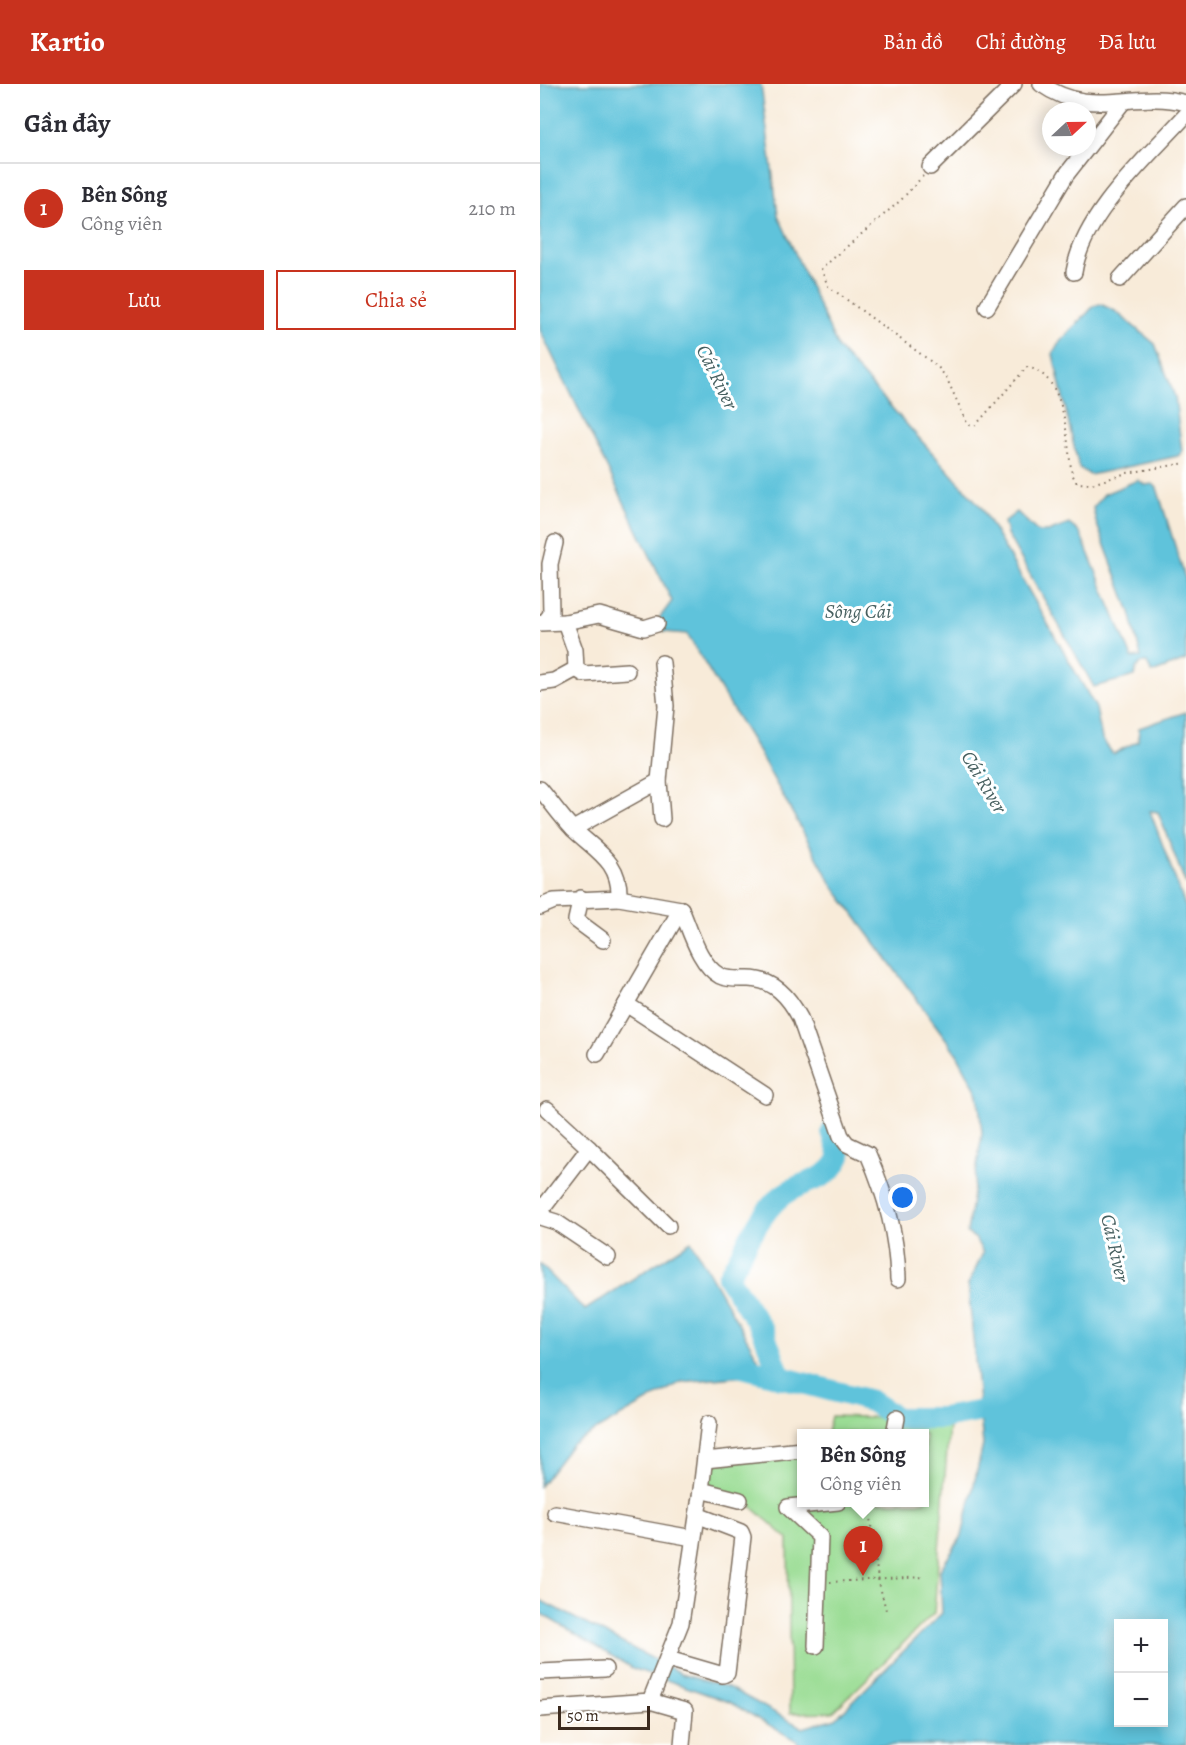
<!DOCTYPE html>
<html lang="vi">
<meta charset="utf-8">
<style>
:root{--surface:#fff;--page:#f2f2f3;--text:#2b2b33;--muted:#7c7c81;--line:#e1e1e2;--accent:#c8321e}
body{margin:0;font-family:Alegreya,serif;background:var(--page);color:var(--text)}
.controls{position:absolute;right:18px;bottom:18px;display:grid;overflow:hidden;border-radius:0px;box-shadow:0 3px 15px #0003}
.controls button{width:54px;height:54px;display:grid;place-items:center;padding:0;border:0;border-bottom:2px solid var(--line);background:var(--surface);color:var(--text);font:30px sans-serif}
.compass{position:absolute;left:502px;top:18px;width:54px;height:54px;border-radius:50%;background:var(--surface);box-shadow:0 3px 15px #0003;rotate:68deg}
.scale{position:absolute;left:18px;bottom:15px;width:92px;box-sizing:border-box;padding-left:6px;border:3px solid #3b2a1e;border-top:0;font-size:16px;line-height:21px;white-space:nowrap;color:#3b2a1e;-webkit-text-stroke:4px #fff;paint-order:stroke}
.you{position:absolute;left:363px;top:1114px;width:21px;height:21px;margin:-15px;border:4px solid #fff;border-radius:50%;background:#1a73e8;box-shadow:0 0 0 9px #1a73e833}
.badge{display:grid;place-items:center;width:39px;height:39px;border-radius:50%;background:var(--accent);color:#fff;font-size:20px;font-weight:700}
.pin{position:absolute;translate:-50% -50px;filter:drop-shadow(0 2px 3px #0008)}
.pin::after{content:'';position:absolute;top:32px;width:21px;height:18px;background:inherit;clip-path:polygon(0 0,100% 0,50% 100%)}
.popup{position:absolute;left:257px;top:1345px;width:132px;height:78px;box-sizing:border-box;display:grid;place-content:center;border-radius:0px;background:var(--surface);filter:drop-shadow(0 2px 4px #0005);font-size:20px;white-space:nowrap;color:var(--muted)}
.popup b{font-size:22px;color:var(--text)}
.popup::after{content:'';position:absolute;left:50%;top:100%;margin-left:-12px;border:12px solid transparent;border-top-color:var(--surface)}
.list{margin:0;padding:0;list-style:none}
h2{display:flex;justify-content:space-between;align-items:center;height:78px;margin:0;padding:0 24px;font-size:26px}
h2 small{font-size:20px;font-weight:400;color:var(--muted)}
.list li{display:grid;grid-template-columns:39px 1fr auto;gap:18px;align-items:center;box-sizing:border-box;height:90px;padding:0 24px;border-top:2px solid var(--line)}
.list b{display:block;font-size:22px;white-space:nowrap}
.list p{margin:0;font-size:20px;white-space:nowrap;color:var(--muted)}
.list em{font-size:20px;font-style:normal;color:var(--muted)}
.actions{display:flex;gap:12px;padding:18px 24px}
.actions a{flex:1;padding:14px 0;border:2px solid var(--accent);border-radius:0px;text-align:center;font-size:21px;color:var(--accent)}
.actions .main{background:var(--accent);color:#fff}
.map{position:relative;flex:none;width:646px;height:1661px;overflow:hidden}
header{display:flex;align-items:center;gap:36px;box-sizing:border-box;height:84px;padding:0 30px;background:var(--accent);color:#fff}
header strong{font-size:28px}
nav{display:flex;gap:33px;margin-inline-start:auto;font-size:21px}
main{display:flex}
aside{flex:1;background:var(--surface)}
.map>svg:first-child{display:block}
</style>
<header>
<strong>Kartio</strong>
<nav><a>Bản đồ</a><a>Chỉ đường</a><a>Đã lưu</a></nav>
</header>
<main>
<aside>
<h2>Gần đây<small></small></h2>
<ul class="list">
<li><span class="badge">1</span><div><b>Bên Sông</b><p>Công viên</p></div><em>210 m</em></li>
</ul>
<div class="actions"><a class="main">Lưu</a><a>Chia sẻ</a></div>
</aside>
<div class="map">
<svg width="646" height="1661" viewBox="0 0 646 1661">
<rect width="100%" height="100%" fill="#fff"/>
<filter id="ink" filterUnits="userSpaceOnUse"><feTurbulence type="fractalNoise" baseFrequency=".0167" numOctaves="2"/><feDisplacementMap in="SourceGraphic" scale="12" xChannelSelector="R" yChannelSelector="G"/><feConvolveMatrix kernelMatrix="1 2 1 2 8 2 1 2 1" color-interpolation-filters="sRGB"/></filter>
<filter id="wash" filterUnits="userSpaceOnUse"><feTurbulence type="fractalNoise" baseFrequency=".008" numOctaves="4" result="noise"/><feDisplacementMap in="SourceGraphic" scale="24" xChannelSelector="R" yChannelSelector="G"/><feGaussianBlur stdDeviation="1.35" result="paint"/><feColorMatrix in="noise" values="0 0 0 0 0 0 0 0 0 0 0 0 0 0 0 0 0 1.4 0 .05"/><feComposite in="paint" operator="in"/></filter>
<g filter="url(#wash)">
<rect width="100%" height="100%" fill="#f8ebd9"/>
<!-- green -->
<polygon fill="#9bdd95" stroke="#6b845a" stroke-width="1.5" points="291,1332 357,1334 409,1341 394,1529 293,1628 250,1629 248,1455 203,1415 164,1404 167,1380 261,1371 262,1418 385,1418 385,1350 287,1349"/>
<!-- water -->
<g fill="#5ec3db" stroke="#4c767c" stroke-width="1.5" fill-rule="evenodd">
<path d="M0,0H221L238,131L298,264L441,423L556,624L562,655L573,670L598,657L599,644L646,628V801L618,728L610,727L646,824V1661H259L257,1657L189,1618L92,1584L0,1529V1516L144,1591L188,1603L263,1644L296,1634L402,1529L400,1486L422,1452L443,1361L428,1201L443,1169L435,1154L427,1149L442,1049L438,1010L417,970L293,802L218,667L147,550L124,548L118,536L132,517L0,246ZM578,1540H624V1638H578Z"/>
<polygon points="560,220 575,227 615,260 635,313 642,368 638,372 550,391 539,384 513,270 519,259 554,222"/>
<polygon points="598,396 605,401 613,400 617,404 646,497 646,576 612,589 607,579 601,579 596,584 595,592 554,603 467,450 464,438 477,428 498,448 508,448 529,440 540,449 592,574 601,573 590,528 556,438 553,424 564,410"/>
<polygon points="151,1157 227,1290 141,1298 32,1360 0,1402 0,1180 45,1226"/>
</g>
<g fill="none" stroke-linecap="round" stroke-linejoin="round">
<!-- river -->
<g stroke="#5ec3db" stroke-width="22">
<polyline points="199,1282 331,1317 357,1334 402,1334 471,1322"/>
<path d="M241,1294L223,1247L188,1193C204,1167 222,1121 249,1107C270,1095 290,1096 300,1072L292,1048"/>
</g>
</g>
</g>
<g filter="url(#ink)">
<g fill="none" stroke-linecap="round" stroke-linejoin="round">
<!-- minor casing -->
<g stroke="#7d6e5f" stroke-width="18">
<g id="minor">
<path d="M501,0C552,36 593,5 646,19"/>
<polyline points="390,83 474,0"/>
<path d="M534,188C543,130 607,74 646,31"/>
<polyline points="580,195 646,122"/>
<polyline points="447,223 526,91 583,18"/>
<polyline points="5,538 11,530 10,480 15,459"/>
<polyline points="25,538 35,566 36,585 44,590 87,587"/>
<polyline points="0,539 25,538 59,531 104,544 117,540"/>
<polyline points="122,579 126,622 119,697 122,735"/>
<polyline points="0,599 14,597 36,585"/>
<path d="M0,705C11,718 21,733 33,745C56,767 81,778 79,814L14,817L0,823"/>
<polyline points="33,745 119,697"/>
<polyline points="41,814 36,836 63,856"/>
<polyline points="79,814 141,825"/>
<path d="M141,825C150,845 159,881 180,892C188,896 200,895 208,895C234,895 249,913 260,934L301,1052L307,1060L328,1070C346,1111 357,1151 358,1195"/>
<polyline points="141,825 86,920 225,1011"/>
<polyline points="57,970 86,920"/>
<polyline points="7,1025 49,1064"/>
<polyline points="1,1132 3,1124 49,1064 128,1142"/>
<polyline points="0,1133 16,1138 68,1173"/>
<polyline points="169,1339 161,1406 200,1416"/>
<polyline points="354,1350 357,1334"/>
<polyline points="165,1376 262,1366"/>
<polyline points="15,1429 153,1454"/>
<polyline points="276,1562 280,1453 248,1423 298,1418"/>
<polyline points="128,1575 183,1591 187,1589 203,1453 201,1448 157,1431"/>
<polyline points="0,1588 65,1585"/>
<polyline points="110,1617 145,1627 142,1661"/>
<polyline points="0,1625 110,1617 141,1539 161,1406"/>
</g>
</g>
<!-- path -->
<g stroke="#7d6e5f" stroke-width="2" stroke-dasharray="1.5 4.5" stroke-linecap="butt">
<path d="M383,92L361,116L281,185L288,202L397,282L406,293L428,341L435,342L487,283C528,292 526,358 532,390L537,399L552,400L587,389L646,379"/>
<polyline points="328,1418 338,1495 347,1530"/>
<polyline points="290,1498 385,1493"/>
</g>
<!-- minor -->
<use href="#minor" stroke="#fff" stroke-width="15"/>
</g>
</g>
<g text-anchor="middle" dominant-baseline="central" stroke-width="6" stroke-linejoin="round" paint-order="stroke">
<!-- water labels -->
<g font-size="20" font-style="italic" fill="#476060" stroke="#fff">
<text transform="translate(177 293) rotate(64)">Cái River</text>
<text x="318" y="527">Sông Cái</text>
<text transform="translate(444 698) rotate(59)">Cái River</text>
<text transform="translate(575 1164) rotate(77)">Cái River</text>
</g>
</g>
</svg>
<div class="controls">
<button>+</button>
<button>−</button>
</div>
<svg class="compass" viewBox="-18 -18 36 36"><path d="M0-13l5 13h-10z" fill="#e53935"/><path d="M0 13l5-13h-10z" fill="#7c7c81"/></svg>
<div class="scale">50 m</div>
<div class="you"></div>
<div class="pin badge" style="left:323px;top:1492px">1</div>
<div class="popup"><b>Bên Sông</b>Công viên</div>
</div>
</main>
